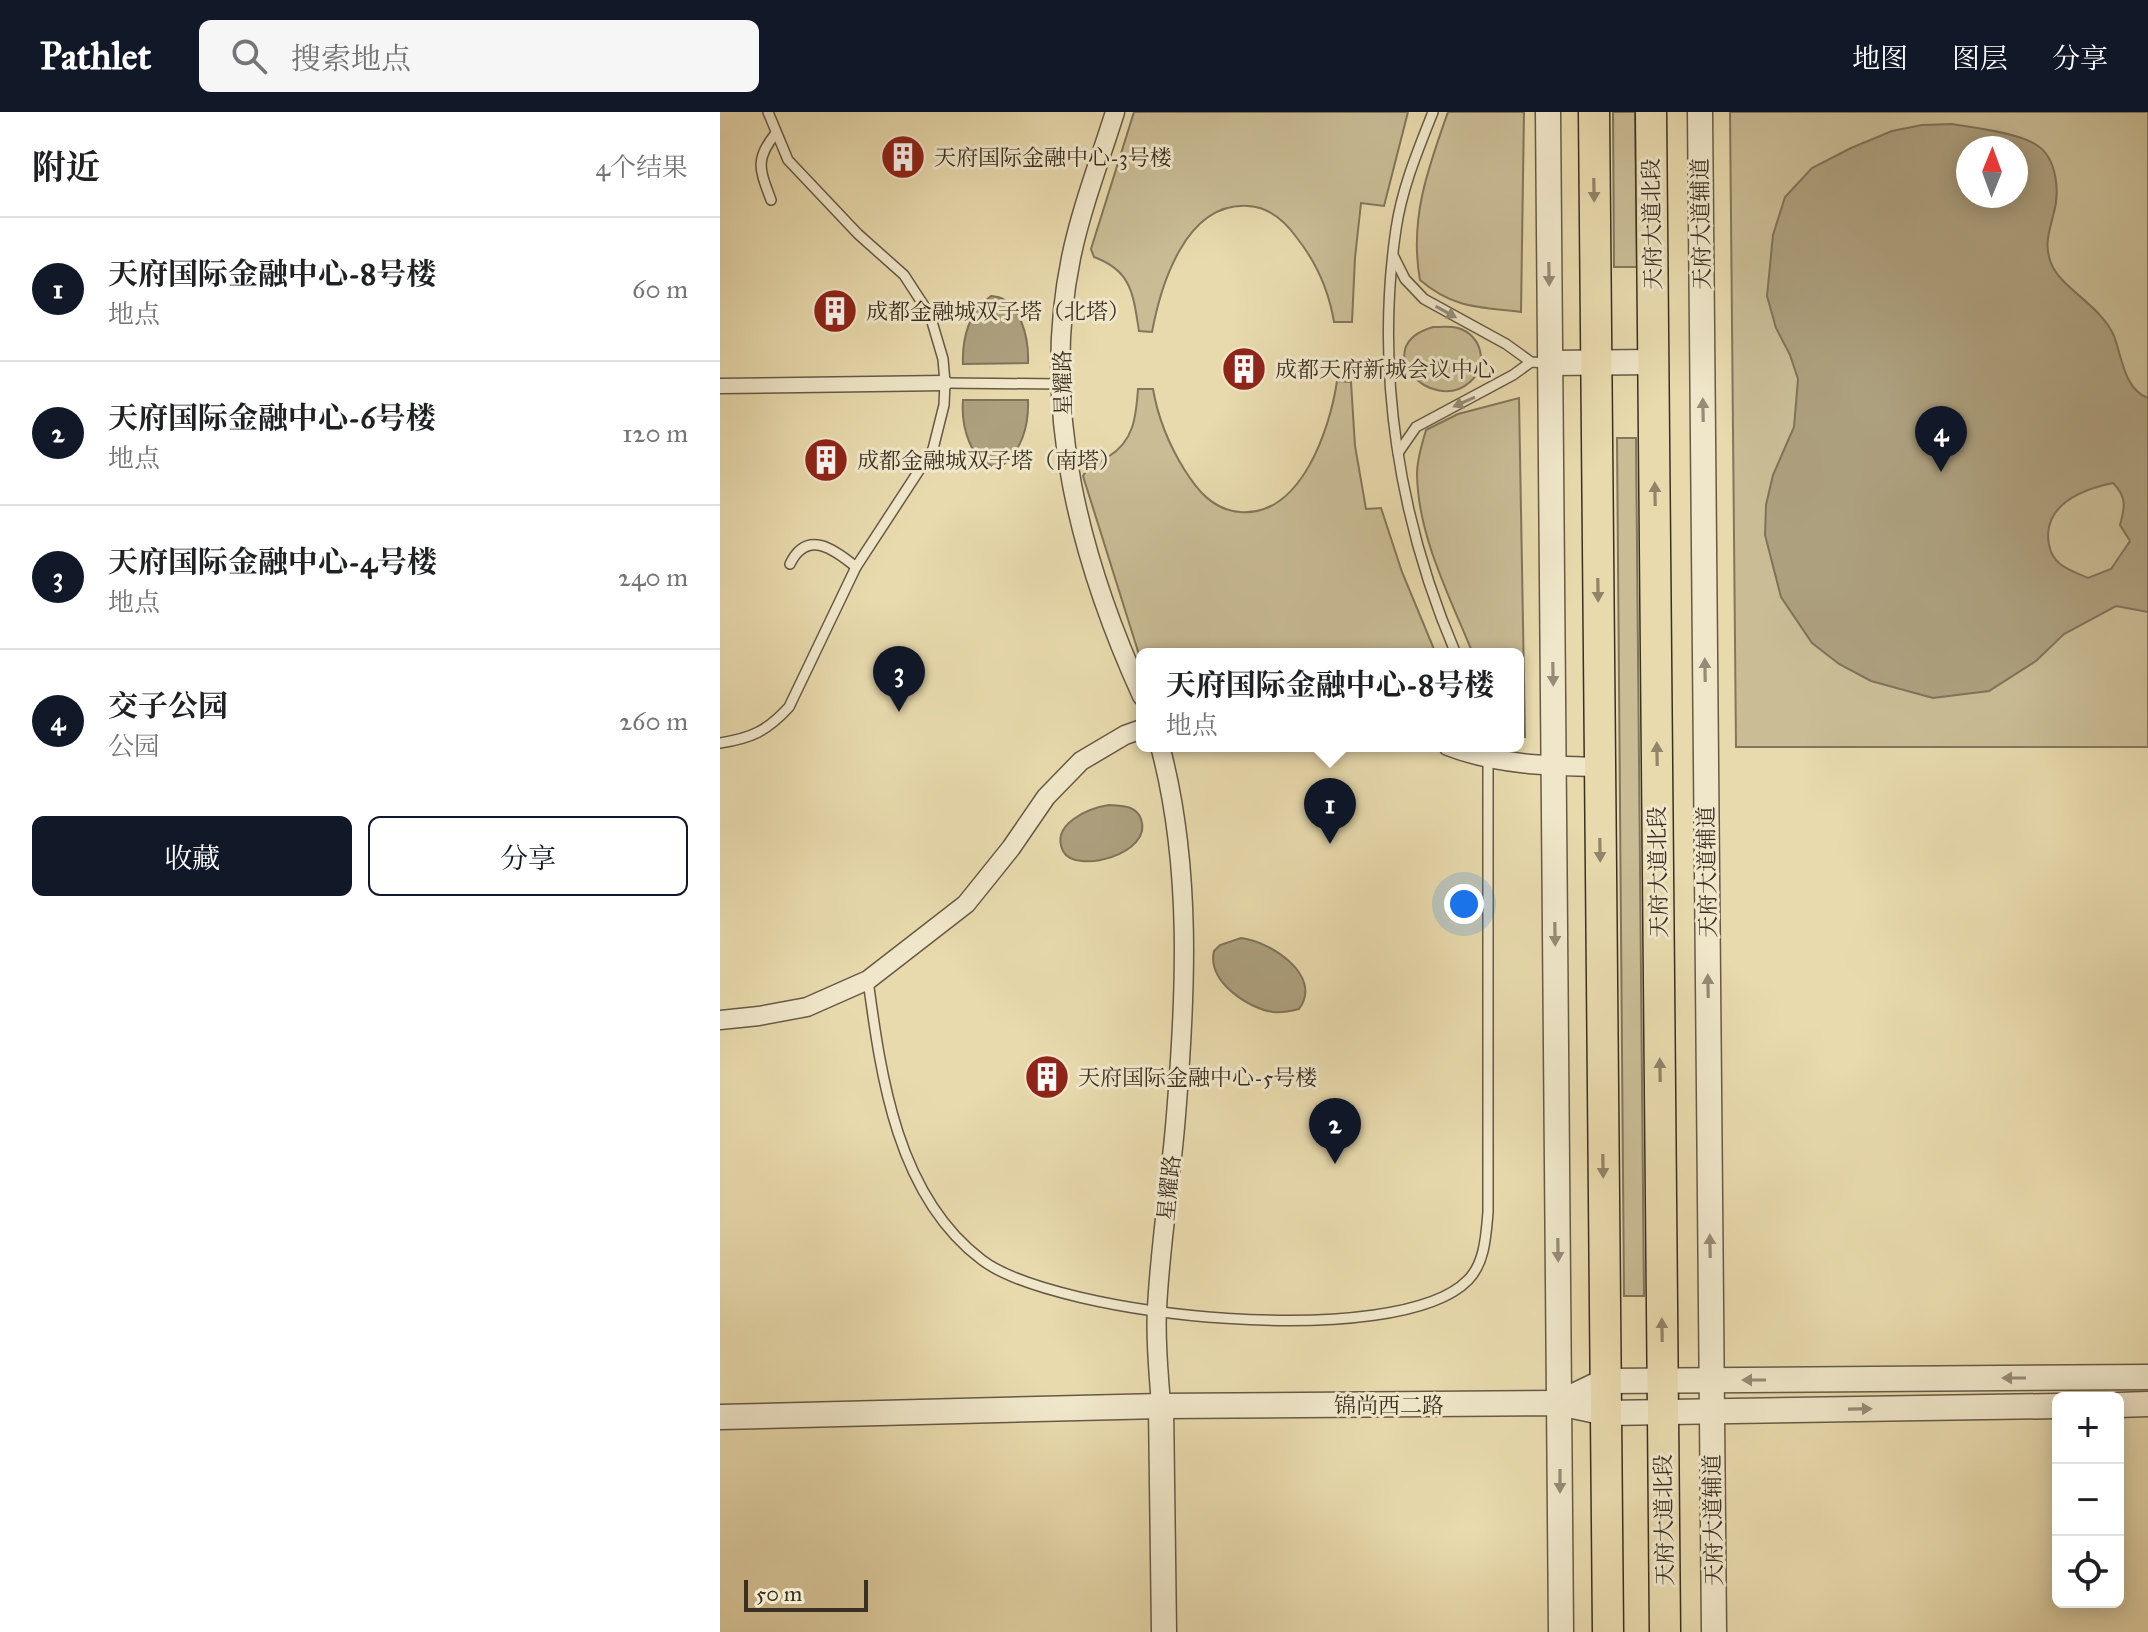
<!DOCTYPE html>
<html lang="zh">
<meta charset="utf-8">
<style>
:root{--surface:#fff;--page:#f6f6f6;--text:#202124;--muted:#757577;--line:#e0e0e0;--accent:#111827}
body{margin:0;font-family:"IM FELL Great Primer","Noto Serif SC",serif;background:var(--page);color:var(--text)}
.controls{position:absolute;right:24px;bottom:24px;display:grid;overflow:hidden;border-radius:12px;box-shadow:0 4px 20px #0003}
.controls button{width:72px;height:72px;display:grid;place-items:center;padding:0;border:0;border-bottom:2px solid var(--line);background:var(--surface);color:var(--text);font:40px sans-serif}
.compass{position:absolute;left:1236px;top:24px;width:72px;height:72px;border-radius:50%;background:var(--surface);box-shadow:0 4px 20px #0003;rotate:1deg}
.scale{position:absolute;left:24px;bottom:20px;width:124px;box-sizing:border-box;padding-left:8px;border:4px solid #3a2f23;border-top:0;font-size:22px;line-height:28px;white-space:nowrap;color:#3a2f23;-webkit-text-stroke:6px #f0e7ca;paint-order:stroke}
.you{position:absolute;left:744px;top:792px;width:28px;height:28px;margin:-20px;border:6px solid #fff;border-radius:50%;background:#1a73e8;box-shadow:0 0 0 12px #1a73e833}
.badge{display:grid;place-items:center;width:52px;height:52px;border-radius:50%;background:var(--accent);color:#fff;font-size:26px;font-weight:700}
.pin{position:absolute;translate:-50% -66px;filter:drop-shadow(0 2px 4px #0008)}
.pin::after{content:'';position:absolute;top:42px;width:28px;height:24px;background:inherit;clip-path:polygon(0 0,100% 0,50% 100%)}
.popup{position:absolute;left:416px;top:536px;width:388px;height:104px;box-sizing:border-box;display:grid;place-content:center;border-radius:12px;background:var(--surface);filter:drop-shadow(0 2px 6px #0005);font-size:26px;white-space:nowrap;color:var(--muted)}
.popup b{font-size:30px;color:var(--text)}
.popup::after{content:'';position:absolute;left:50%;top:100%;margin-left:-16px;border:16px solid transparent;border-top-color:var(--surface)}
.list{margin:0;padding:0;list-style:none}
h2{display:flex;justify-content:space-between;align-items:center;height:104px;margin:0;padding:0 32px;font-size:34px}
h2 small{font-size:26px;font-weight:400;color:var(--muted)}
.list li{display:grid;grid-template-columns:52px 1fr auto;gap:24px;align-items:center;box-sizing:border-box;height:144px;padding:0 32px;border-top:2px solid var(--line)}
.list b{display:block;font-size:30px;white-space:nowrap}
.list p{margin:0;font-size:26px;white-space:nowrap;color:var(--muted)}
.list em{font-size:26px;font-style:normal;color:var(--muted)}
.actions{display:flex;gap:16px;padding:24px 32px}
.actions a{flex:1;padding:18px 0;border:2px solid var(--accent);border-radius:12px;text-align:center;font-size:28px;color:var(--accent)}
.actions .main{background:var(--accent);color:#fff}
.icon{flex:none;width:44px;height:44px;fill:none;stroke:currentColor;stroke-width:2;stroke-linecap:round;stroke-linejoin:round}
.map{position:relative;flex:none;width:1428px;height:1520px;overflow:hidden}
header{display:flex;align-items:center;gap:48px;box-sizing:border-box;height:112px;padding:0 40px;background:var(--accent);color:#fff}
header strong{font-size:38px}
nav{display:flex;gap:44px;margin-inline-start:auto;font-size:28px}
.search{width:560px;height:72px;background:var(--page);display:flex;align-items:center;gap:20px;box-sizing:border-box;padding:0 28px;border-radius:12px;color:var(--muted);font-size:30px}
main{display:flex}
aside{flex:1;background:var(--surface)}
.map>svg:first-child{display:block}
</style>
<header>
<strong>Pathlet</strong>
<div class="search"><svg class="icon" aria-label="search" viewBox="0 0 24 24"><circle cx="10" cy="10" r="6"/><path d="M15 15l6 6"/></svg>搜索地点</div>
<nav><a>地图</a><a>图层</a><a>分享</a></nav>
</header>
<main>
<aside>
<h2>附近<small>4个结果</small></h2>
<ul class="list">
<li><span class="badge">1</span><div><b>天府国际金融中心-8号楼</b><p>地点</p></div><em>60 m</em></li>
<li><span class="badge">2</span><div><b>天府国际金融中心-6号楼</b><p>地点</p></div><em>120 m</em></li>
<li><span class="badge">3</span><div><b>天府国际金融中心-4号楼</b><p>地点</p></div><em>240 m</em></li>
<li><span class="badge">4</span><div><b>交子公园</b><p>公园</p></div><em>260 m</em></li>
</ul>
<div class="actions"><a class="main">收藏</a><a>分享</a></div>
</aside>
<div class="map">
<svg width="1428" height="1520" viewBox="0 0 1428 1520">
<rect width="100%" height="100%" fill="#e8daad"/>
<filter id="stains"><feTurbulence type="fractalNoise" baseFrequency=".0025" numOctaves="4"/><feColorMatrix values="0 0 0 0 .2 0 0 0 0 .09 0 0 0 0 .02 0 0 0 .5 -.17"/></filter>
<radialGradient id="worn" r=".72"><stop offset=".6" stop-color="#630" stop-opacity="0"/><stop offset="1" stop-color="#630" stop-opacity=".3"/></radialGradient>
<!-- green -->
<g fill="#cabd96" stroke="#82765c" stroke-width="2" fill-rule="evenodd">
<path d="M414,0H688L664,94L641,91L635,146L632,210H614C609,180 596,150 577,126C565,109 550,95 528,94C466,90 441,172 432,220L419,219C413,182 412,159 374,145L371,137Z"/>
<path d="M728,0H804L801,200C760,195 734,197 700,168C689,108 708,56 728,0Z"/>
<polygon points="893,0 915,0 917,155 894,155"/>
<path d="M1010,0H1428V635H1016ZM1248,36H1296V84H1248Z"/>
<path d="M713,215C721,215 730,214 738,216C762,223 769,253 750,270C712,304 646,235 713,215Z"/>
<path d="M617,269L631,270L635,334L646,397L661,396L682,460L716,542H422V552L363,364C368,353 378,351 388,345C414,329 416,305 418,277H433C438,306 448,331 464,357C477,378 493,398 520,400C581,405 610,317 617,269Z"/>
<path d="M799,286L805,625L798,624V542H753C730,485 698,425 697,362C697,347 702,332 706,318L738,302Z"/>
<polygon points="897,326 916,326 924,1184 904,1184"/>
</g>
<!-- water -->
<g fill="#ada07e" stroke="#7f735a" stroke-width="2" fill-rule="evenodd">
<path d="M1232,12C1253,15 1298,21 1315,32C1338,45 1340,81 1333,104C1329,121 1324,133 1331,151C1341,177 1380,192 1394,224C1402,245 1404,277 1428,286V500L1396,494L1344,522L1316,549L1269,579L1213,586L1151,569L1119,552L1092,531L1061,485L1045,423L1046,393L1053,363L1074,315L1078,267L1070,243L1056,216L1047,184L1053,123L1065,85L1092,56L1131,36L1172,19L1202,13ZM1296,36V84H1248V36ZM1393,371C1407,385 1405,395 1400,413L1410,429L1391,457L1368,466C1359,462 1347,458 1339,451C1331,444 1328,432 1328,422C1330,390 1364,377 1393,371Z"/>
<path d="M271,184C301,185 309,228 308,251L243,252C242,226 249,199 271,184Z"/>
<path d="M243,288H308C309,313 302,340 280,355C250,355 241,312 243,288Z"/>
<path d="M389,693C401,694 416,693 421,707C434,742 355,763 343,739C330,712 369,696 389,693Z"/>
<path d="M521,826C549,829 604,863 579,897C571,899 562,901 553,900C527,896 487,869 494,839L500,833Z"/>
</g>
<g fill="none" stroke-linecap="round" stroke-linejoin="round">
<!-- service casing -->
<g stroke="#665a46" stroke-width="12">
<g id="service">
<path d="M713,0C698,38 682,76 676,117C655,260 679,409 736,542"/>
<path d="M51,88C40,58 34,48 56,21"/>
<polyline points="674,145 685,167 704,187 786,232 811,250 827,251"/>
<polyline points="225,271 341,272"/>
<polyline points="678,341 696,315 793,263 811,250"/>
<path d="M70,452C87,417 114,437 136,455"/>
<path d="M0,631C32,626 47,619 69,595L136,455L213,337L224,293L225,271L223,247L210,203L184,163L138,122L68,48L48,0"/>
<polyline points="775,634 782,649"/>
<path d="M148,868C161,965 177,1084 262,1148C338,1205 678,1240 748,1168C765,1151 766,1123 768,1100V647"/>
</g>
</g>
<!-- pedestrian casing -->
<g stroke="#665a46" stroke-width="17">
<polyline id="pedestrian" points="0,274 225,271"/>
</g>
<!-- minor casing -->
<g stroke="#665a46" stroke-width="21">
<g id="minor">
<path d="M395,0C380,48 361,97 351,146C320,297 360,448 422,584"/>
<path d="M440,634C472,753 466,882 456,1003C451,1068 440,1132 437,1197C435,1229 439,1263 441,1294"/>
<path d="M728,634C777,653 828,654 880,655"/>
<polyline points="0,908 39,904 87,895 148,868 246,792 291,736 326,685 361,649 405,623 422,617"/>
</g>
</g>
<!-- tertiary casing -->
<g stroke="#665a46" stroke-width="27">
<g id="tertiary">
<polyline points="828,0 841,1520"/>
<polyline points="980,0 994,1520"/>
<polyline points="830,251 934,250"/>
<polyline points="839,1291 885,1269 1428,1265"/>
<polyline points="1398,1293 1428,1292"/>
<polyline points="441,1294 444,1520"/>
<polyline points="0,1305 441,1294 839,1291 886,1301 1338,1294"/>
</g>
</g>
<!-- primary casing -->
<g stroke="#3a2f23" stroke-width="33">
<g id="primary">
<polyline points="874,0 888,1520"/>
<polyline points="931,0 945,1520"/>
</g>
</g>
<!-- service -->
<use href="#service" stroke="#f0e7ca" stroke-width="9"/>
<!-- pedestrian -->
<use href="#pedestrian" stroke="#f0e7ca" stroke-width="14"/>
<!-- minor -->
<use href="#minor" stroke="#f0e7ca" stroke-width="18"/>
<!-- tertiary -->
<use href="#tertiary" stroke="#f0e7ca" stroke-width="24"/>
<!-- primary -->
<use href="#primary" stroke="#e8daad" stroke-width="30"/>
</g>
<!-- one-way arrows -->
<defs><path id="oneway-solid" d="M-6-.8H1V-3.2L6.5 0L1 3.2V.8H-6Z" transform="scale(2)"/></defs>
<g fill="#918468">
<use href="#oneway-solid" transform="translate(874 78) rotate(89)"/>
<use href="#oneway-solid" transform="translate(935 382) rotate(-91)"/>
<use href="#oneway-solid" transform="translate(878 478) rotate(89)"/>
<use href="#oneway-solid" transform="translate(937 642) rotate(-91)"/>
<use href="#oneway-solid" transform="translate(880 738) rotate(89)"/>
<use href="#oneway-solid" transform="translate(940 958) rotate(-91)"/>
<use href="#oneway-solid" transform="translate(883 1054) rotate(89)"/>
<use href="#oneway-solid" transform="translate(942 1218) rotate(-91)"/>
</g>
<g fill="#958b76">
<use href="#oneway-solid" transform="translate(829 162) rotate(89)"/>
<use href="#oneway-solid" transform="translate(726 200) rotate(29)"/>
<use href="#oneway-solid" transform="translate(744 290) rotate(156)"/>
<use href="#oneway-solid" transform="translate(983 298) rotate(-91)"/>
<use href="#oneway-solid" transform="translate(985 558) rotate(-91)"/>
<use href="#oneway-solid" transform="translate(833 562) rotate(89)"/>
<use href="#oneway-solid" transform="translate(835 822) rotate(89)"/>
<use href="#oneway-solid" transform="translate(988 874) rotate(-91)"/>
<use href="#oneway-solid" transform="translate(990 1134) rotate(-91)"/>
<use href="#oneway-solid" transform="translate(838 1138) rotate(89)"/>
<use href="#oneway-solid" transform="translate(1294 1266) rotate(180)"/>
<use href="#oneway-solid" transform="translate(1034 1268) rotate(180)"/>
<use href="#oneway-solid" transform="translate(1140 1297) rotate(-1)"/>
<use href="#oneway-solid" transform="translate(840 1369) rotate(90)"/>
</g>
<!-- icons -->
<defs>
<g id="building-disc" transform="scale(2.3)"><circle r="9.5" fill="#8f2418" stroke="#f0e7ca"/><path d="M-4-6H4V6H1V3H-1V6H-4ZM-2.5-4.3h1.7v1.8h-1.7ZM.8-4.3h1.7v1.8H.8ZM-2.5-1h1.7V.8h-1.7ZM.8-1h1.7V.8H.8Z" fill="#fff"/></g>
</defs>
<g fill-rule="evenodd">
<use href="#building-disc" x="183" y="45"/>
<use href="#building-disc" x="115" y="199"/>
<use href="#building-disc" x="524" y="257"/>
<use href="#building-disc" x="106" y="348"/>
<use href="#building-disc" x="327" y="965"/>
</g>
<g text-anchor="middle" dominant-baseline="central" stroke-width="6" stroke-linejoin="round" paint-order="stroke">
<!-- poi labels -->
<g font-size="22" fill="#3a2f23" stroke="#f0e7ca" text-anchor="start">
<text x="214" y="45">天府国际金融中心-3号楼</text>
<text x="146" y="199">成都金融城双子塔（北塔）</text>
<text x="555" y="257">成都天府新城会议中心</text>
<text x="137" y="348">成都金融城双子塔（南塔）</text>
<text x="358" y="965">天府国际金融中心-5号楼</text>
</g>
<!-- street labels -->
<g font-size="22" fill="#3a2f23" stroke="#f0e7ca">
<text transform="translate(932 112) rotate(-91)">天府大道北段</text>
<text transform="translate(981 112) rotate(-91)">天府大道辅道</text>
<text transform="translate(343 271) rotate(-91)">星耀路</text>
<text transform="translate(938 760) rotate(-91)">天府大道北段</text>
<text transform="translate(987 760) rotate(-91)">天府大道辅道</text>
<text transform="translate(449 1076) rotate(-84)">星耀路</text>
<text x="669" y="1293">锦尚西二路</text>
<text transform="translate(944 1408) rotate(-91)">天府大道北段</text>
<text transform="translate(993 1408) rotate(-91)">天府大道辅道</text>
</g>
</g>
<rect width="100%" height="100%" filter="url(#stains)"/>
<rect width="100%" height="100%" fill="url(#worn)"/>
</svg>
<div class="controls">
<button>+</button>
<button>−</button>
<button><svg class="icon" aria-label="locate" viewBox="0 0 24 24"><circle cx="12" cy="12" r="6"/><path d="M12 2v4M12 18v4M2 12h4M18 12h4"/></svg></button>
</div>
<svg class="compass" viewBox="-18 -18 36 36"><path d="M0-13l5 13h-10z" fill="#e53935"/><path d="M0 13l5-13h-10z" fill="#757577"/></svg>
<div class="scale">50 m</div>
<div class="you"></div>
<div class="pin badge" style="left:610px;top:732px">1</div>
<div class="popup"><b>天府国际金融中心-8号楼</b>地点</div>
<div class="pin badge" style="left:615px;top:1052px">2</div>
<div class="pin badge" style="left:179px;top:600px">3</div>
<div class="pin badge" style="left:1221px;top:360px">4</div>
</div>
</main>
